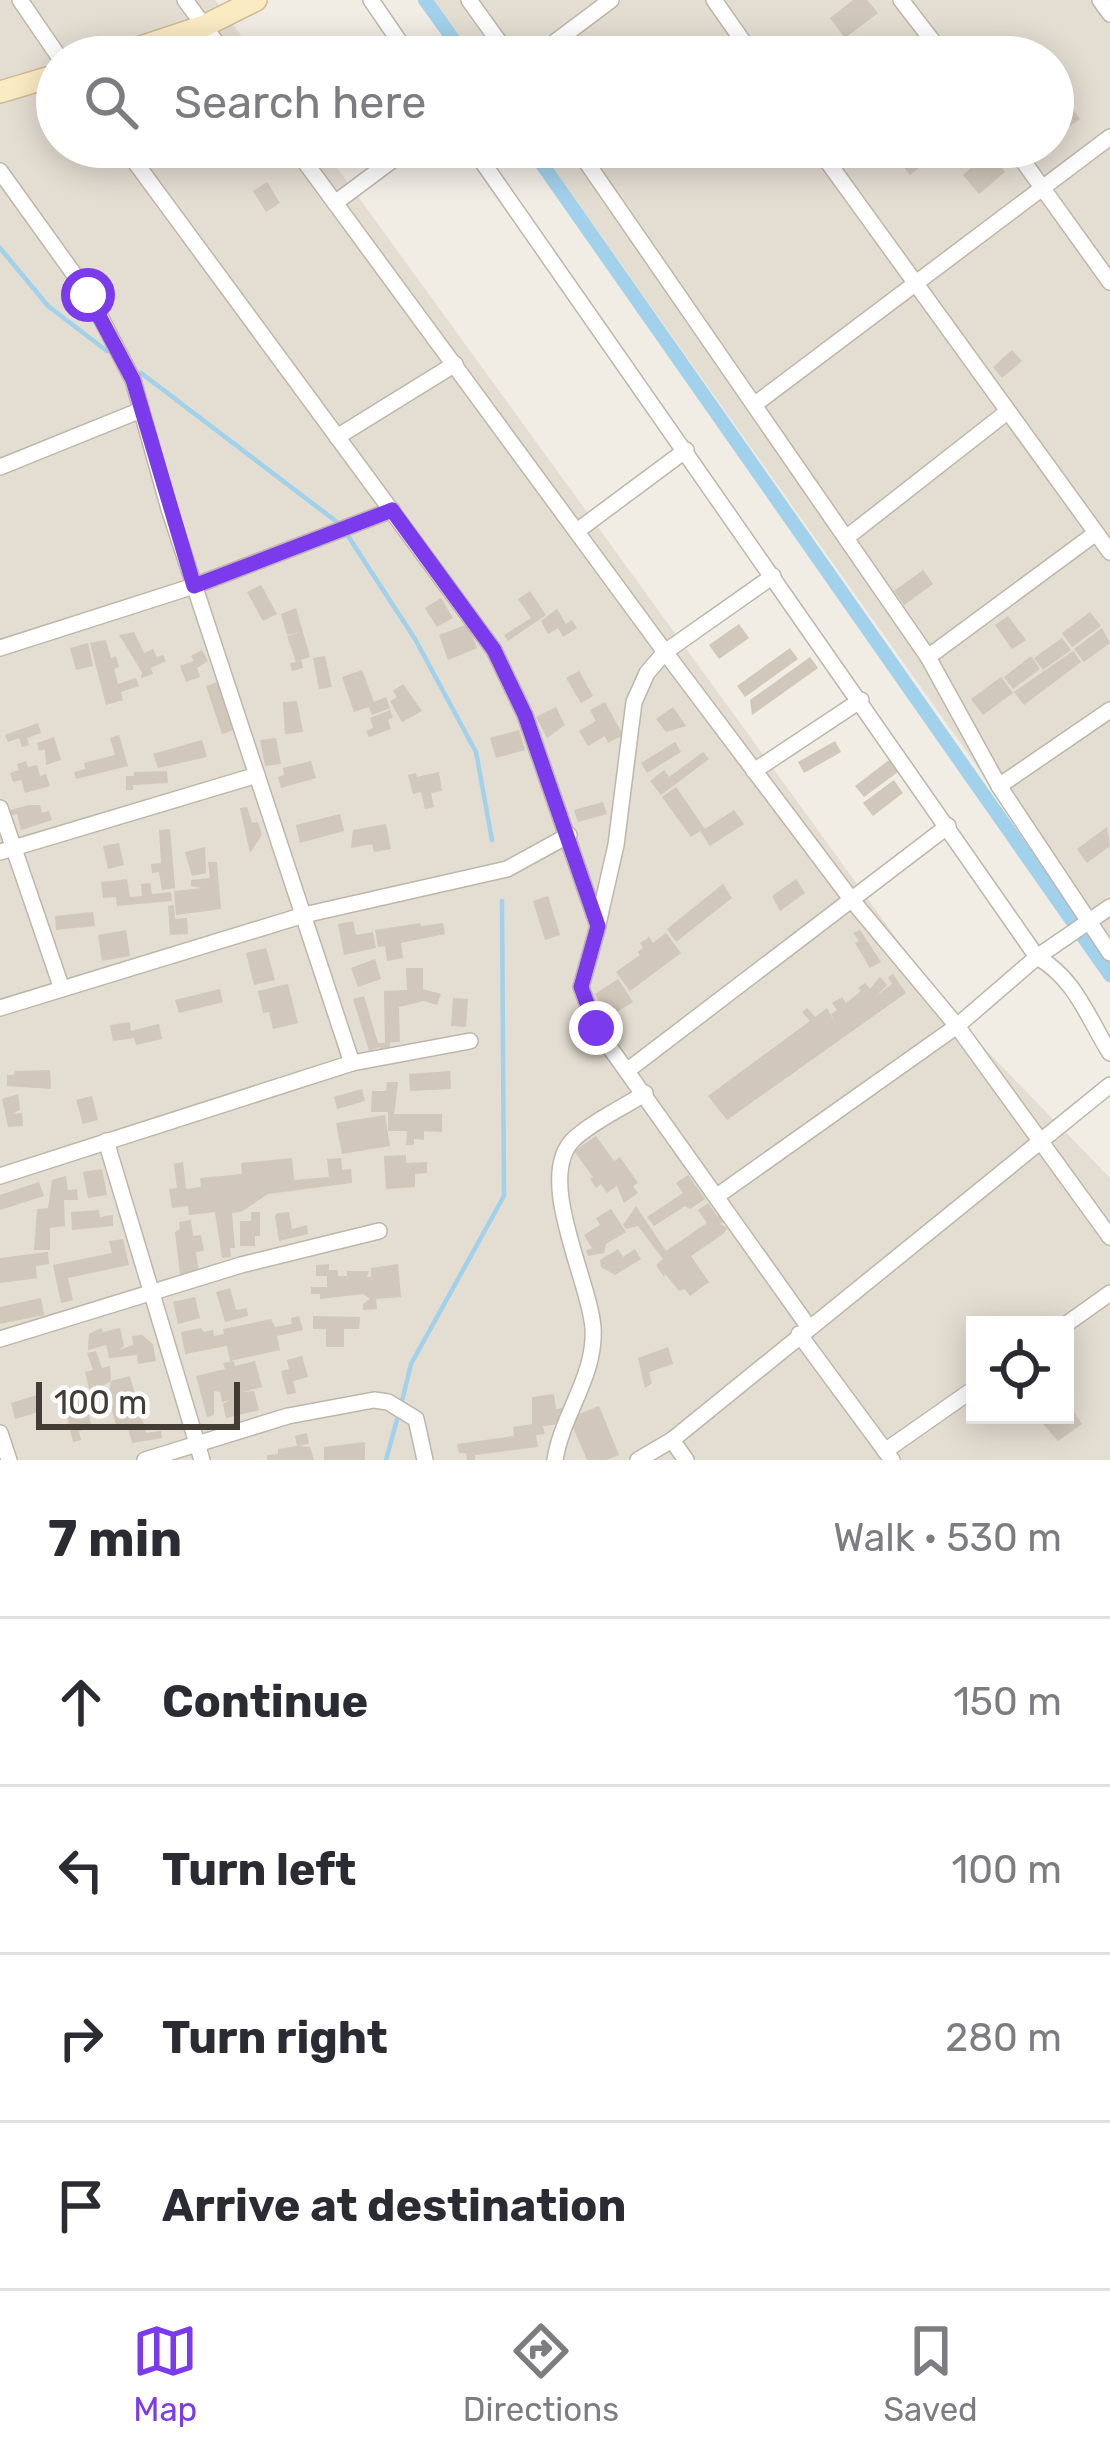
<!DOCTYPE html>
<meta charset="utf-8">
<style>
:root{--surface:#fff;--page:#f2f2f3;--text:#2b2b33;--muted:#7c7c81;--line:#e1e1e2;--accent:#7c3aed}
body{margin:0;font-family:Rubik,sans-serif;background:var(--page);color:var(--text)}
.controls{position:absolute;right:36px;bottom:36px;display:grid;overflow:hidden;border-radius:0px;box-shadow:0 6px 30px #0003}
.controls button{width:108px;height:108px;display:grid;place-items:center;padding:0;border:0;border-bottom:3px solid var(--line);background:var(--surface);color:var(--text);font:60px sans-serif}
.scale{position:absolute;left:36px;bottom:30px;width:204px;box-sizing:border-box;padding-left:12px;border:6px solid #423c34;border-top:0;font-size:33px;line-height:42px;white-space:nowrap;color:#423c34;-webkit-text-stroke:9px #fff;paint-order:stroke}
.stop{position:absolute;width:36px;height:36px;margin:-27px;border:9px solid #7c3aed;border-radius:50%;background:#fff}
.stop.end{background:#7c3aed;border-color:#fff;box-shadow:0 3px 12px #0008}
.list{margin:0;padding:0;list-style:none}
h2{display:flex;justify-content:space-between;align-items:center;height:156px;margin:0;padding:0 48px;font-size:51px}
h2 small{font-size:39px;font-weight:400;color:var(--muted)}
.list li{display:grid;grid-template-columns:78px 1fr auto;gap:36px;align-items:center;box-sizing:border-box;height:168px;padding:0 48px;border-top:3px solid var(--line)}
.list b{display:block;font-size:45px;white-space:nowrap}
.list em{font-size:39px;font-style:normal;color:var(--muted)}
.icon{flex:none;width:66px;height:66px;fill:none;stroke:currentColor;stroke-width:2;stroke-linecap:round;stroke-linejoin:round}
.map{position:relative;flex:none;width:1110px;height:1460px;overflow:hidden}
.search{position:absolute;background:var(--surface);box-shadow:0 6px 30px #0003;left:36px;right:36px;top:36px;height:132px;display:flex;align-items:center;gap:30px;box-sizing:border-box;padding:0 42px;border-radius:66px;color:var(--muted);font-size:45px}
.sheet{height:828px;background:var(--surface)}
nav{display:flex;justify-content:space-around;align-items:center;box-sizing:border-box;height:168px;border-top:3px solid var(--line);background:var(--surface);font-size:33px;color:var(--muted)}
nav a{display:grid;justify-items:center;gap:6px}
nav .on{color:var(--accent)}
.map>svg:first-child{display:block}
</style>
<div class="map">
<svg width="1110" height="1460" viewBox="0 0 1110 1460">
<rect width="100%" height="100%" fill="#f1ece4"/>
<!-- residential -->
<g fill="#e4ddd2" fill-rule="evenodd">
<path d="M0,0H215L257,57H57V147H322L952,1015L1110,1178V1460H0ZM975,1325H1065V1415H975Z"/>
<polygon points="433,0 1110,0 1110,954 538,147 1053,147 1053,57 474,57"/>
</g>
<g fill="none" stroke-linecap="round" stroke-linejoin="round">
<!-- stream -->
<g stroke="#a2d1eb" stroke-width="4.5">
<polyline points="0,248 48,306 107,351"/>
<polyline points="141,373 337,522"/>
<polyline points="348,536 415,639 476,752 492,840"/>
<polyline points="401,1405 411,1364 504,1196 502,901"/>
<polyline points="386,1460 398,1416"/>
</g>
<!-- canal -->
<g stroke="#a2d1eb" stroke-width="14">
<polyline points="425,0 466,57"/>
<polyline points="530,147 1110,975"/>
</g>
</g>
<!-- building -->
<g fill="#d1c7ba">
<polygon points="853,0 867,0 878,13 845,38 830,18"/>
<polygon points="1069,104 1080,119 1053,138 1053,115"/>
<polygon points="888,147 906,147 921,166 910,175"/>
<polygon points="988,152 1005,172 979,194 963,175"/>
<polygon points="267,182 280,203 266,212 253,191"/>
<polygon points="1012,350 1022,361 1002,378 993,367"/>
<polygon points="923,570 933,584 904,605 894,591"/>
<polygon points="261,585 277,614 263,621 247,592"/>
<polygon points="530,591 546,615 508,641 504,635 531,618 518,599"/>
<polygon points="441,598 453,618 437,627 425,608"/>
<polygon points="296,608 310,657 301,660 303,668 292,671 290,663 296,662 287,636 301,632 287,635 281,614"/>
<polygon points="557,609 566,624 572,620 577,628 563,637 558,628 548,634 541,621"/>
<polygon points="1090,612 1101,626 1072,647 1062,633"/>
<polygon points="1008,616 1026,640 1012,649 995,625"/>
<polygon points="468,624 477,648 448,660 439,635"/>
<polygon points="739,624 749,638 719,659 709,645"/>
<polygon points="1102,628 1110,643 1084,662 1074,649"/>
<polygon points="134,632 144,653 153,649 157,657 163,655 166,661 151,668 153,674 141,678 142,672 119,635"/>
<polygon points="1062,638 1071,650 1043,670 1034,658"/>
<polygon points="106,640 111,658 116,656 119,667 114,669 118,684 136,678 139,686 121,692 123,700 106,705 90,643"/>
<polygon points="88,643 93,666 76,670 70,648"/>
<polygon points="790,648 798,659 745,697 737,686"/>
<polygon points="202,650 208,661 197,668 200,677 186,682 180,666 194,661 191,656"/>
<polygon points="1073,651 1081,662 1024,705 1014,692"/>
<polygon points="325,656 332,687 319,689 313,658"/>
<polygon points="1031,656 1040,669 1013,689 1004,677"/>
<polygon points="810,657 818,668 752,715 750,700"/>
<polygon points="362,670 374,702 386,697 390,708 372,715 369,707 354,712 342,677"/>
<polygon points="579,671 593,696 581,703 566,678"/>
<polygon points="1001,677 1013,693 983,715 971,699"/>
<polygon points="218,682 234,730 222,734 206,686"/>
<polygon points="403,684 422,711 402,722 390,701 397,697 393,691"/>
<polygon points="297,701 303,732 285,734 283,702"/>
<polygon points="605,702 623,735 608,743 605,736 588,746 579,731 596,721 590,710"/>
<polygon points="556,707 565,725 547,738 536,717"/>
<polygon points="673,707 686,726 666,732 656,719"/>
<polygon points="390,710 393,717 388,720 391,729 369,737 366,731 373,728 370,718"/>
<polygon points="38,723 41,733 27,738 29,745 22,747 19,738 8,742 5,735"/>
<polygon points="519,730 525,750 496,758 490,738"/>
<polygon points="119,735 128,766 76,779 74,772 85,769 84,763 115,755 110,738"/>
<polygon points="54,737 61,760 46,765 45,749 39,751 37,743"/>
<polygon points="276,738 281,764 265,766 260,740"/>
<polygon points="202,740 207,757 158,768 153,754"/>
<polygon points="835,741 841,752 804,773 798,762"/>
<polygon points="675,742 681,752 647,773 641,763"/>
<polygon points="703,752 709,759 661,795 650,781 664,770 669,777"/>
<polygon points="893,757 902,769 864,797 855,786"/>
<polygon points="26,761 28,767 37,765 40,776 46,774 50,786 25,793 21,780 13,782 10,773 19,770 17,764"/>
<polygon points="311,761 316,778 281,788 278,777 284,775 283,768"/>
<polygon points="167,771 168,783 133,785 133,790 126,790 126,776 134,776 134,772"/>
<polygon points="439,772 442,791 431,793 434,807 425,809 421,792 413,794 408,775 416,773 417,777"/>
<polygon points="894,780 903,793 873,816 863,803"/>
<polygon points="676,787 705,829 734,810 744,824 710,846 700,831 691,837 662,797"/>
<polygon points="603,802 607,814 578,822 574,810"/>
<polygon points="29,805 40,805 42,813 49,811 52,820 21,830 17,814 12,815 10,810"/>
<polygon points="247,807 252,823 258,822 262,835 250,853 240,808"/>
<polygon points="340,814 344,831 300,843 296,825"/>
<polygon points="386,824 391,849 374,852 372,844 351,848 353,830"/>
<polygon points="1107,827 1110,846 1087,863 1077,849"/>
<polygon points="170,829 175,888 162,890 159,872 152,873 151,864 161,863 159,830"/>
<polygon points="119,843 124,865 108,869 103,846"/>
<polygon points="205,847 206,873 192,876 185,852"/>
<polygon points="208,862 217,862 221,909 176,915 174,891 202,888 191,886 191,880 210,878"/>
<polygon points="127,879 130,897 142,896 141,884 150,883 152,894 171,892 172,901 117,906 116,897 103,898 101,882"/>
<polygon points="796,879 805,893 780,911 772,896"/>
<polygon points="723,884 732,898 676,942 667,929"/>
<polygon points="548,896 560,935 545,940 533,901"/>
<polygon points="174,905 175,919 187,918 188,934 170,935 168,906"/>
<polygon points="93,912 95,926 56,930 55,916"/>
<polygon points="353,921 356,935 373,932 376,948 344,955 338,924"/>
<polygon points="420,923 421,926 443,923 445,934 401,943 403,958 387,961 385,946 378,947 375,930"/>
<polygon points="126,930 130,956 102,961 98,935"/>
<polygon points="860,930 881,962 870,968 855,943 859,941 853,933"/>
<polygon points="666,933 681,953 630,991 616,972 640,955 638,952 643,948 640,943 649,937 653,943"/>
<polygon points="266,948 275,980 254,985 246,953"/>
<polygon points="375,959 381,979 358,987 351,968"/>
<polygon points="406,968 423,968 423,989 441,994 437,1005 424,1001 399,1007 400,1042 390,1042 390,1052 380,1053 380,1047 369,1051 353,999 364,996 378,1043 385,1043 384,991 407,990"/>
<polygon points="893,974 906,993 727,1120 708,1096 810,1021 802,1012 807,1008 815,1017 827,1008 836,1025 831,1014 837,1010 832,1003 842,997 846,1003 861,991 858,988 865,983 870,989 880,977 887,985 875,997 892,984 888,977"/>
<polygon points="618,979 633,1002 609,1017 595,994"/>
<polygon points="288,984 298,1023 273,1029 269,1012 263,1013 258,991"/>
<polygon points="220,989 223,1002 179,1013 175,1000"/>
<polygon points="453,998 468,999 466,1027 451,1026"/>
<polygon points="130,1022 131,1031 159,1024 162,1039 136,1045 134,1038 113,1041 110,1025"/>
<polygon points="50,1070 51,1089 7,1086 7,1075 14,1075 15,1071"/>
<polygon points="450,1071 451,1089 410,1091 409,1074"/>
<polygon points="387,1082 398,1082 394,1114 442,1114 442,1132 424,1131 424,1140 414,1139 414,1145 406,1145 407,1131 388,1131 388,1112 371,1112 372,1091 386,1091"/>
<polygon points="362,1089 365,1101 337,1109 334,1097"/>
<polygon points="18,1094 20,1110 12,1114 22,1113 23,1126 8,1127 2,1099"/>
<polygon points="92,1096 98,1120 83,1124 76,1100"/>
<polygon points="385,1115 390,1146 342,1154 336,1123"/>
<polygon points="596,1136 614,1161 620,1157 638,1183 633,1186 638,1193 624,1203 617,1186 607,1193 601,1184 596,1188 590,1179 593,1177 574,1151"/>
<polygon points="406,1155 406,1163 427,1162 427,1173 415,1174 415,1187 386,1189 384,1156"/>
<polygon points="292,1158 294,1180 329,1177 327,1159 341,1158 342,1170 351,1169 352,1183 268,1194 241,1212 232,1213 235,1248 230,1248 231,1257 222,1258 215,1212 189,1215 188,1206 172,1208 169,1189 177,1188 174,1164 183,1162 186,1189 201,1187 200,1178 242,1174 241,1163"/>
<polygon points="102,1169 107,1195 88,1198 83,1172"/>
<polygon points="688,1175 705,1199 690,1209 685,1206 654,1226 647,1217 683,1193 676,1183"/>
<polygon points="66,1176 68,1190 77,1189 78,1200 64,1200 65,1226 50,1228 50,1250 34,1250 37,1209 48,1208 52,1180"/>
<polygon points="39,1182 44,1196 0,1210 0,1195"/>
<polygon points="708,1203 718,1217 721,1212 729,1219 720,1224 727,1228 723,1234 691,1256 709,1282 690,1296 685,1289 679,1291 665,1274 664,1277 656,1265 663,1259 638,1226 626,1229 623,1225 636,1206 666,1251 707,1223 698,1210"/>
<polygon points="611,1209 626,1232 606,1244 604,1253 588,1256 586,1251 592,1248 584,1235 600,1225 596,1218"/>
<polygon points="99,1210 100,1217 113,1215 113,1226 72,1230 71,1212"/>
<polygon points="251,1212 260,1212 260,1236 255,1236 255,1246 240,1246 240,1221 251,1221"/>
<polygon points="289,1212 292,1229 307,1225 308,1234 279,1241 275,1217 277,1213"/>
<polygon points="191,1220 193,1236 201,1235 204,1251 196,1252 199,1272 180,1274 175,1232 180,1229 179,1222"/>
<polygon points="123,1239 129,1265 68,1278 73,1300 61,1303 53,1265 112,1253 109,1241"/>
<polygon points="618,1249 623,1257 635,1249 641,1259 615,1275 601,1267 600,1260"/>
<polygon points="48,1252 49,1264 36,1266 37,1278 0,1283 0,1258"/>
<polygon points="329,1264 329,1270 338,1270 338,1276 347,1276 347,1271 369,1271 367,1277 371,1277 371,1268 398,1264 401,1297 376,1299 377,1309 363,1310 363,1304 370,1299 363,1294 320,1299 320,1294 311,1294 311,1287 327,1287 327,1276 316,1276 316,1265"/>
<polygon points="230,1288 236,1310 247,1308 248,1316 225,1322 216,1292"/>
<polygon points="195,1297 200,1318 178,1324 173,1302"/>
<polygon points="41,1298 44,1315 0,1324 0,1307"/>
<polygon points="299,1316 303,1330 277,1336 280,1350 230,1361 227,1346 185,1354 181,1332 201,1328 204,1332 213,1330 214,1336 224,1334 223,1329 271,1319 275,1327 292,1324 291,1318"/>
<polygon points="313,1316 360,1317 359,1329 344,1329 344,1347 326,1347 326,1329 313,1329"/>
<polygon points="101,1328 103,1332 120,1328 124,1346 119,1350 133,1345 132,1336 142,1335 153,1344 156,1361 138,1364 137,1355 109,1358 106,1345 88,1350 89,1334"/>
<polygon points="668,1347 673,1364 649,1372 652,1383 645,1388 638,1358"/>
<polygon points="96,1351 102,1368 110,1366 111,1381 90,1393 85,1372 93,1370 87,1353"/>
<polygon points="302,1356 308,1377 293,1381 296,1393 287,1395 281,1371 289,1369 287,1360"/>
<polygon points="234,1361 235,1366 255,1361 262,1387 243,1392 254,1391 259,1410 226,1418 223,1404 229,1400 222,1402 220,1392 214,1391 214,1415 207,1417 196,1376 225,1369 223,1363"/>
<polygon points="130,1376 146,1433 161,1431 162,1438 132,1443 127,1425 117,1428 108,1398 111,1381"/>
<polygon points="554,1394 556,1409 562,1408 563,1413 559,1414 560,1424 543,1426 545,1434 536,1435 538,1447 475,1455 475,1460 467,1460 466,1453 459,1453 457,1444 514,1436 513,1427 532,1424 532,1397"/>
<polygon points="37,1395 42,1411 15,1419 11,1403"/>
<polygon points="1065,1398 1082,1424 1058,1441 1035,1415 1065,1415"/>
<polygon points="79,1399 82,1413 88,1412 92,1428 79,1431 81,1440 73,1442 64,1403"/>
<polygon points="599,1406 619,1455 606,1460 587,1460 569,1418"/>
<polygon points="307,1433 309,1444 297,1446 310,1447 314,1460 267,1460 267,1455 278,1454 278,1449 297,1446 295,1436"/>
<polygon points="365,1442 365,1460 324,1460 324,1447"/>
</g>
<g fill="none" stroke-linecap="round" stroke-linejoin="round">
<!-- street casing -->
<g stroke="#beb6aa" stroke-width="18">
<g id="street">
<polyline points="20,0 59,57"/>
<polyline points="185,0 227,57"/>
<polyline points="371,0 410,57"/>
<polyline points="469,0 510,57"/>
<polyline points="714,0 754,57"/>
<polyline points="901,0 945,57"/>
<polyline points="1100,0 1110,14"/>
<polyline points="535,57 611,0"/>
<polyline points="124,147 494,650 525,715 598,926 581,987 596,1028 808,1326"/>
<polyline points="294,147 665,652 851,899 957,1026 1110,1237"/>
<path d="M472,147L1037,957C1075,978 1088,1018 1110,1053"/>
<polyline points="576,147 754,405 1110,137"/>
<polyline points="817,147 1110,552"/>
<polyline points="1013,147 1110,282"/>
<polyline points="0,171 89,295 133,380 169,509 352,1063"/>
<polyline points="335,203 410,147"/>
<polyline points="754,405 928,657 999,786 1110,953"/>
<polyline points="337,437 455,364"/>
<polyline points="0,467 141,410"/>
<polyline points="577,531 686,450"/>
<polyline points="846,538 1007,412"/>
<polyline points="0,648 194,586 392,510"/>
<polyline points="928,657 1096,533"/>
<polyline points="754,771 861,700"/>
<polyline points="999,786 1110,710"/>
<polyline points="0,808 62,989"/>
<polyline points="0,852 257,775"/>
<polyline points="598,924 616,845 634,702 647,673 665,652 773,576"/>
<polyline points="0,1008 304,915 507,869 569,835"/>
<polyline points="628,1070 948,826"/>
<polyline points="106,1141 202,1460"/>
<polyline points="0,1176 352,1063 470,1041"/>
<polyline points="717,1196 957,1026 1037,957 1110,907"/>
<polyline points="1065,1325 1110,1293"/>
<polyline points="799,1334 892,1460"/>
<polyline points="0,1339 241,1265 379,1231"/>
<polyline points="0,1433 9,1460"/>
<polyline points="672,1440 686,1460"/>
<polyline points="885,1451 975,1388"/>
<polyline points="145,1460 288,1416 374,1400 388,1402 416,1419 425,1460"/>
<path d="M555,1460C562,1414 596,1376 593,1328C590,1281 534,1177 574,1139C593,1121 623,1108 645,1093"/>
<polyline points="638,1460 672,1440 1110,1085"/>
</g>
</g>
<!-- secondary casing -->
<g stroke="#cebc96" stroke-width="24">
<g id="secondary">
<polyline points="111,57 204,26 256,0"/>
<polyline points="0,92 57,75"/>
</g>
</g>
<!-- street -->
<use href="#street" stroke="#fff" stroke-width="15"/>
<!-- secondary -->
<use href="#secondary" stroke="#fbebc3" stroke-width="21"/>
</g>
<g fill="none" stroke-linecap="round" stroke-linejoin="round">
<!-- route -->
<polyline stroke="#7c3aed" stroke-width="15" points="88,295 133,380 194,586 392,510 494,650 525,715 598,926 581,987 596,1028"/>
</g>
</svg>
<div class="controls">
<button><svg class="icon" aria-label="locate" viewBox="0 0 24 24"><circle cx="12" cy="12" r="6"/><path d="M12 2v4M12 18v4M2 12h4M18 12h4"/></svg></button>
</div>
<div class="scale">100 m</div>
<div class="stop" style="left:88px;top:295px"></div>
<div class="stop end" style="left:596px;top:1028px"></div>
<div class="search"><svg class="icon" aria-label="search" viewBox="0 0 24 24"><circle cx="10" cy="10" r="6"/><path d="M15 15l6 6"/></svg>Search here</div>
</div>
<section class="sheet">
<h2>7 min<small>Walk · 530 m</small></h2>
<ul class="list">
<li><svg class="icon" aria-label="ahead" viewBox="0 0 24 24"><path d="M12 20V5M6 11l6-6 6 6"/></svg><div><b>Continue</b></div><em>150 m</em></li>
<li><svg class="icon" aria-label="left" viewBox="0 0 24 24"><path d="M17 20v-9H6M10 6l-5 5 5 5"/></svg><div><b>Turn left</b></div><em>100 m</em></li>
<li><svg class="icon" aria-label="right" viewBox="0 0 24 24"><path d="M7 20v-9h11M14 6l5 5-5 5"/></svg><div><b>Turn right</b></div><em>280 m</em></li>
<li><svg class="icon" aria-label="arrive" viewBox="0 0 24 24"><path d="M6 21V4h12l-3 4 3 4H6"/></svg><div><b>Arrive at destination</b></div></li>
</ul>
</section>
<nav>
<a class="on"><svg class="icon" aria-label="map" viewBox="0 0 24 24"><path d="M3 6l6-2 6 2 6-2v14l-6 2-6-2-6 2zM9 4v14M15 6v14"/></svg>Map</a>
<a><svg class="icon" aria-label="directions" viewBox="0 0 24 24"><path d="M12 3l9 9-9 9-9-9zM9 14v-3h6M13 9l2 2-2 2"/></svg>Directions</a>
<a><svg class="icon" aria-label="saved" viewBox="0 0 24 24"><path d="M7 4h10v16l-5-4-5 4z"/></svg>Saved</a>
</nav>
